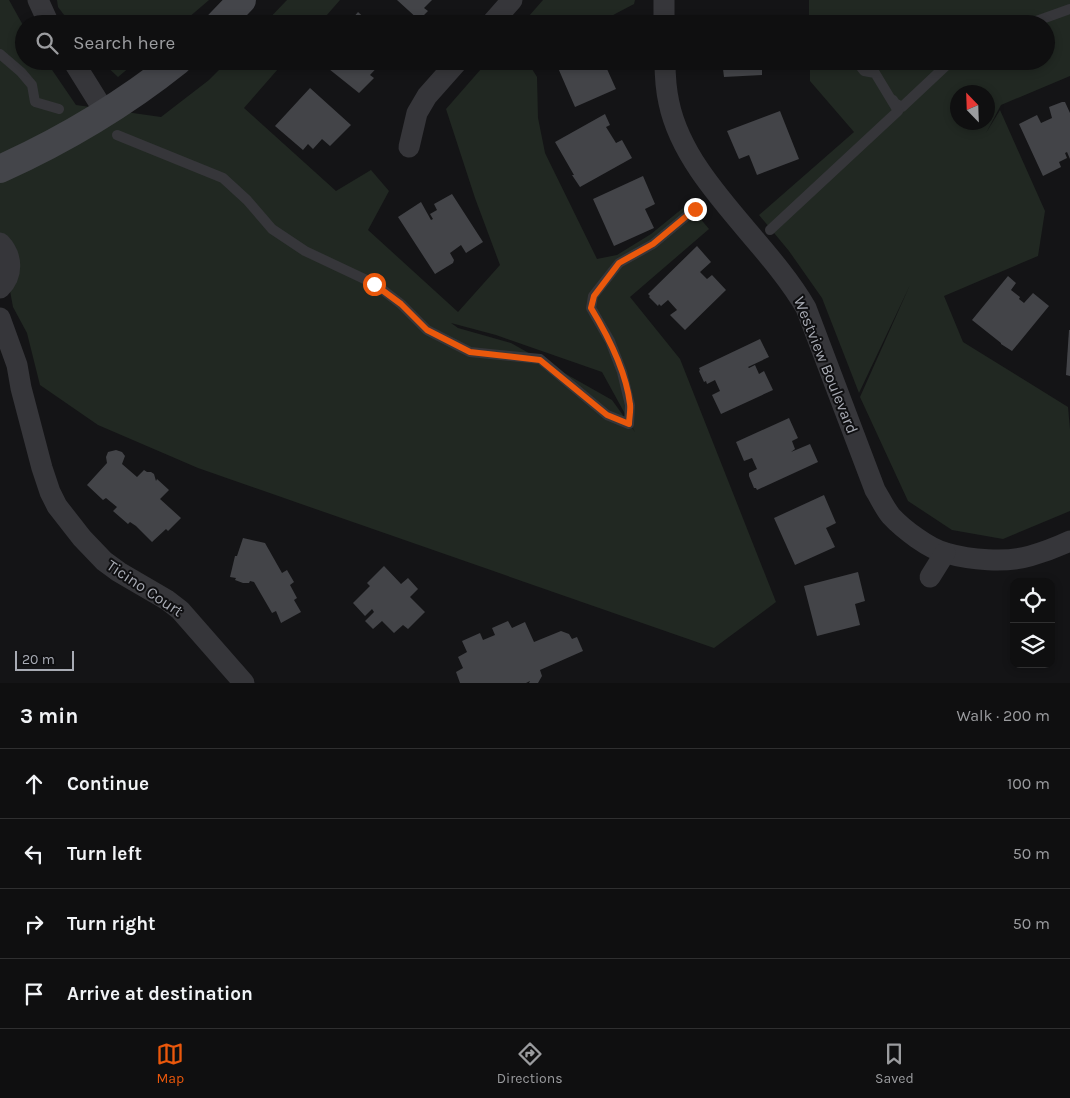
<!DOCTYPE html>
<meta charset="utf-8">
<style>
:root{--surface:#0f0f10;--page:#181819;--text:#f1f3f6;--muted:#9b9c9f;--line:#2f2f30;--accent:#ea580c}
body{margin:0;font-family:Karla,sans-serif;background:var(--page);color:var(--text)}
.controls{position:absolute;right:15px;bottom:15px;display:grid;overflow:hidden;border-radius:10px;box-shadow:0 2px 8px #0003}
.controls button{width:45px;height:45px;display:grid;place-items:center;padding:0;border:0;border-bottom:1px solid var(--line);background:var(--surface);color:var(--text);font:25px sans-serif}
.compass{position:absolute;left:950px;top:85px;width:45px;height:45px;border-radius:50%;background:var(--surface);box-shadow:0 2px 8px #0003;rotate:337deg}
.scale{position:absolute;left:15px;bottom:12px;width:59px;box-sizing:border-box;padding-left:5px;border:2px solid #a8abb4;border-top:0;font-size:14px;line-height:18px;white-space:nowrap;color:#a8abb4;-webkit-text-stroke:4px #0f0f11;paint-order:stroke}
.stop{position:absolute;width:15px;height:15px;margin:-11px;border:4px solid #ea580c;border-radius:50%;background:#fff}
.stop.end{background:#ea580c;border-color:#fff;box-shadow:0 1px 5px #0008}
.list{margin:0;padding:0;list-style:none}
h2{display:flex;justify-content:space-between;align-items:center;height:65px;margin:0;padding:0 20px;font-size:21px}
h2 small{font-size:16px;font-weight:400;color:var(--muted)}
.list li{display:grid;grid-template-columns:32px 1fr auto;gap:15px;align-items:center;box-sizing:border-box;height:70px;padding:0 20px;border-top:1px solid var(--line)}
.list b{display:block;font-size:19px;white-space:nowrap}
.list em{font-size:16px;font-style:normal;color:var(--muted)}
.icon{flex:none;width:28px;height:28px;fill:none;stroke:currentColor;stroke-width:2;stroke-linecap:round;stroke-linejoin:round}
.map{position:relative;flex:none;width:1070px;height:683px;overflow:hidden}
.search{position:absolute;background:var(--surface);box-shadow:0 2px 8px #0003;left:15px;right:15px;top:15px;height:55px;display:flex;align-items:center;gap:12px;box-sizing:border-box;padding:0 18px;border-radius:28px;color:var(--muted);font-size:19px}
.sheet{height:345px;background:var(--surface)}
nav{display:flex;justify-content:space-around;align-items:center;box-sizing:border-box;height:70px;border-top:1px solid var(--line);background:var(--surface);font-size:14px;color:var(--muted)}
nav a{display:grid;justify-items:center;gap:2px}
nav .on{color:var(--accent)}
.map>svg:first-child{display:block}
</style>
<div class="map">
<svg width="1070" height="683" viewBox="0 0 1070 683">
<rect width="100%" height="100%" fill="#141416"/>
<!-- green -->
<g fill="#212822" fill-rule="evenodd">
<path d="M0,0H9L24,27V61H46L76,105L161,117L209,80L228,61H285L244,108L336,191L371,170L389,191L368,230L458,312L500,265L475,198L446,109L488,61H527L537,77L538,118L545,153L597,259L617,255L651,234L688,204L709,229L630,297L680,359L776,602L714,648L198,468L98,425L40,385L27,333L13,307L0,237ZM451,323L496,335L602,372L635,432L612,400L511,343L458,328Z"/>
<polygon points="57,0 209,0 181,24 71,24 58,7"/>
<polygon points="287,0 340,0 319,24 264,24"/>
<polygon points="543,0 635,0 634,4 596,24 522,24"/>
<path d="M809,0H1070V76L1001,105L986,133L1000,110L1045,211L1038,256L944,296L963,342L1068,407L1070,429V511L1003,539L952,530L908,501L860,397L910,285L859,393L822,298L789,251L759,215L854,132L810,81V61H1046V24H809ZM958,92H988V122H958Z"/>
<polygon points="101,61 137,61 118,77"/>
</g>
<!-- building -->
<g fill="#434448">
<polygon points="397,0 432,0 424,8 428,11 419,20"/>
<polygon points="358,12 371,24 348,24"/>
<polygon points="319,61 391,61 388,65 383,61 370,75 374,78 359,93"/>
<polygon points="555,61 615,61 617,65 607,69 616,89 575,107"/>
<polygon points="722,61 762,61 762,75 724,77"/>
<polygon points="310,88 351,125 330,146 322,139 313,149 308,144 303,150 275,126"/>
<polygon points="1062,102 1065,102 1070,113 1070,159 1067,152 1065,153 1067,158 1059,162 1061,167 1043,176 1019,124 1037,115 1041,123 1052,118 1049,107"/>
<polygon points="780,111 799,159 757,175 749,155 739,159 727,131"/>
<polygon points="605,114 610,125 606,127 616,143 622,140 632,158 580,187 572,175 574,175 555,142"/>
<polygon points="643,176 655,204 645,209 654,228 614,246 593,199"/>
<polygon points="452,194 483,242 466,253 461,245 450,253 454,260 453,263 435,274 398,217 421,202 431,220 433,219 430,214 437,210 434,204"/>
<polygon points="697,246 711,262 700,272 707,279 712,275 726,290 685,330 670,315 677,310 668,300 661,306 659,304 658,306 649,297 650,296 648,294"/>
<polygon points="1008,276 1016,283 1011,290 1020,297 1019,299 1024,303 1033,293 1049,306 1012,351 1001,344 1001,343 972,320"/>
<polygon points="1069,330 1070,330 1070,376 1066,375"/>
<polygon points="760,339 769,357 748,367 749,368 755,365 759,374 764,371 773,390 721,414 712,395 720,391 715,380 707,384 706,381 704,382 699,371 700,370 699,368"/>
<polygon points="789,418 798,438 792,441 795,449 791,452 810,444 818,462 757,490 756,488 754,488 749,476 749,473 757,469 752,458 744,461 736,442"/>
<polygon points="116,450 122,452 125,456 122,464 137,477 144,470 147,472 151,472 154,474 156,481 157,479 169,490 160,499 181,518 168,531 166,529 152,542 136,526 130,522 128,524 113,511 117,507 106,498 103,500 87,485 107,463 106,457 108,452"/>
<polygon points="824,495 836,523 826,528 835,547 795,565 774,518"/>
<polygon points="243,538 265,543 282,573 287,570 294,582 290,585 297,598 294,600 301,612 281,623 276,611 272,613 254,582 250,581 249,583 243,583 235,580 236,578 230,577 235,556 237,556"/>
<polygon points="384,566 401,584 408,578 418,589 410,597 425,612 408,629 403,625 394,633 382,621 373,629 365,621 374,612 372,609 365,616 353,603 370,586 367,583"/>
<polygon points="858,572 865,601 855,604 860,625 817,636 804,586"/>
<polygon points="508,621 512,628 525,622 534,642 561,631 569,634 572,639 577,637 583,651 540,670 542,676 538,683 529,683 530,681 526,683 460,683 456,672 463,668 458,657 467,652 462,641 480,633 483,640 495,635 492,628"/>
</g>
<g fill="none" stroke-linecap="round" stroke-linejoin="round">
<!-- lane -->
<g stroke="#36363a" stroke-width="10">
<polyline points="1028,24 1070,9"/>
<polyline points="0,54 21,72 32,85 35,102 59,109"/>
<polyline points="893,100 895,103 902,107 951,61"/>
<polyline points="117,135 223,178 247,200 272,229 305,251 375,284 401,304 427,330 470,352 540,359 607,415 629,424 630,405 622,372 610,341 591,308 593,296 619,263 653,244 695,209"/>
<polyline points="770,230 898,111 875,73 864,71 860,66 860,61"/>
</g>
<!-- street -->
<g stroke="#36363a" stroke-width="21">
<polyline points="38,0 49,24"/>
<polyline points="664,0 664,24"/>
<polyline points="491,24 512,0"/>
<polyline points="73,61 106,114"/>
<path d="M665,61C665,75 666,90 669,103C685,180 767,240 806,308L875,490C880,498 885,509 891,516C903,529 929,549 946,553C970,560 1006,563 1030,556C1044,552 1057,547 1070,541"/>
<polyline points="409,147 417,113 427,96 458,61"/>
<path d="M0,243C13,257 13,275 0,288"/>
<polyline points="0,318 17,365 21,388 42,468 50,492 57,506 82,538 104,561 119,572 167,600 180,610 244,683"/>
<polyline points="930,577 945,553"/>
</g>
<!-- secondary -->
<g stroke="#44454a" stroke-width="28">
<polyline points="219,24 242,0"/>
<path d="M0,169C64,140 123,105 178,61"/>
</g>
</g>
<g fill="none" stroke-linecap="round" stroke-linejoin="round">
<!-- route -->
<path stroke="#ea580c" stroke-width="6" d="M374,284L401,304L427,330L470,352L540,360L607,415L629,424C629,418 631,410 630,404C626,371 608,336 591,308L594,296L619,263L653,244L695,209"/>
</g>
<g text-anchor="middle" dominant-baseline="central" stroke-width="4" stroke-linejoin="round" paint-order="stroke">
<!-- street labels -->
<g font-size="16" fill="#a8abb4" stroke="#0f0f11">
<text transform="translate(826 365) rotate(68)">Westview Boulevard</text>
<text transform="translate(145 588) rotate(34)">Ticino Court</text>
</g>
</g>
</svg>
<div class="controls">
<button><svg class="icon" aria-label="locate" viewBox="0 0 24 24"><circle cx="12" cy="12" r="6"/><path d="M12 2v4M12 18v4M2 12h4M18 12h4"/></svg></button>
<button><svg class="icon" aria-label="layers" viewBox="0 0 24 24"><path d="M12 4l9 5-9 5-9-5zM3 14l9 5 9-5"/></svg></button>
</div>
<svg class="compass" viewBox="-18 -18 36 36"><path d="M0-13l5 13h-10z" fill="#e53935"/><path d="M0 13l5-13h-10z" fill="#9b9c9f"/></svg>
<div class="scale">20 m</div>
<div class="stop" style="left:374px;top:284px"></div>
<div class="stop end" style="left:695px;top:209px"></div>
<div class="search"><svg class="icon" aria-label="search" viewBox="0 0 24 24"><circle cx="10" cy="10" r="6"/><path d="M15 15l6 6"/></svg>Search here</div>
</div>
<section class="sheet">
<h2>3 min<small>Walk · 200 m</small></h2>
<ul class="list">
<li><svg class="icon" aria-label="ahead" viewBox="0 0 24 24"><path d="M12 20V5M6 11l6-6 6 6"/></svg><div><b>Continue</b></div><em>100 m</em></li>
<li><svg class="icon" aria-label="left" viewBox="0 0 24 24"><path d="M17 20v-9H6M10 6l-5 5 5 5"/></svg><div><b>Turn left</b></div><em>50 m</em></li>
<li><svg class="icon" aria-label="right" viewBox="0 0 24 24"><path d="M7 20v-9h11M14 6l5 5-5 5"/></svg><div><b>Turn right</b></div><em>50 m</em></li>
<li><svg class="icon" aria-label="arrive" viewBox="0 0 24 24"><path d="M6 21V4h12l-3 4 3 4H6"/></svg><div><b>Arrive at destination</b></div></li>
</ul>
</section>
<nav>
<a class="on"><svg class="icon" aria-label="map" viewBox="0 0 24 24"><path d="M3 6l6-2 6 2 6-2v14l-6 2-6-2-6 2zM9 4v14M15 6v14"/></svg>Map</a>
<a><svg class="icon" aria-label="directions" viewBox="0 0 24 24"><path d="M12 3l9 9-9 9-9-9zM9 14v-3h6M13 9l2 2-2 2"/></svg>Directions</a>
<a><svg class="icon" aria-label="saved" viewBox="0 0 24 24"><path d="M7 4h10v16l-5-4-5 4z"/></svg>Saved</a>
</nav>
